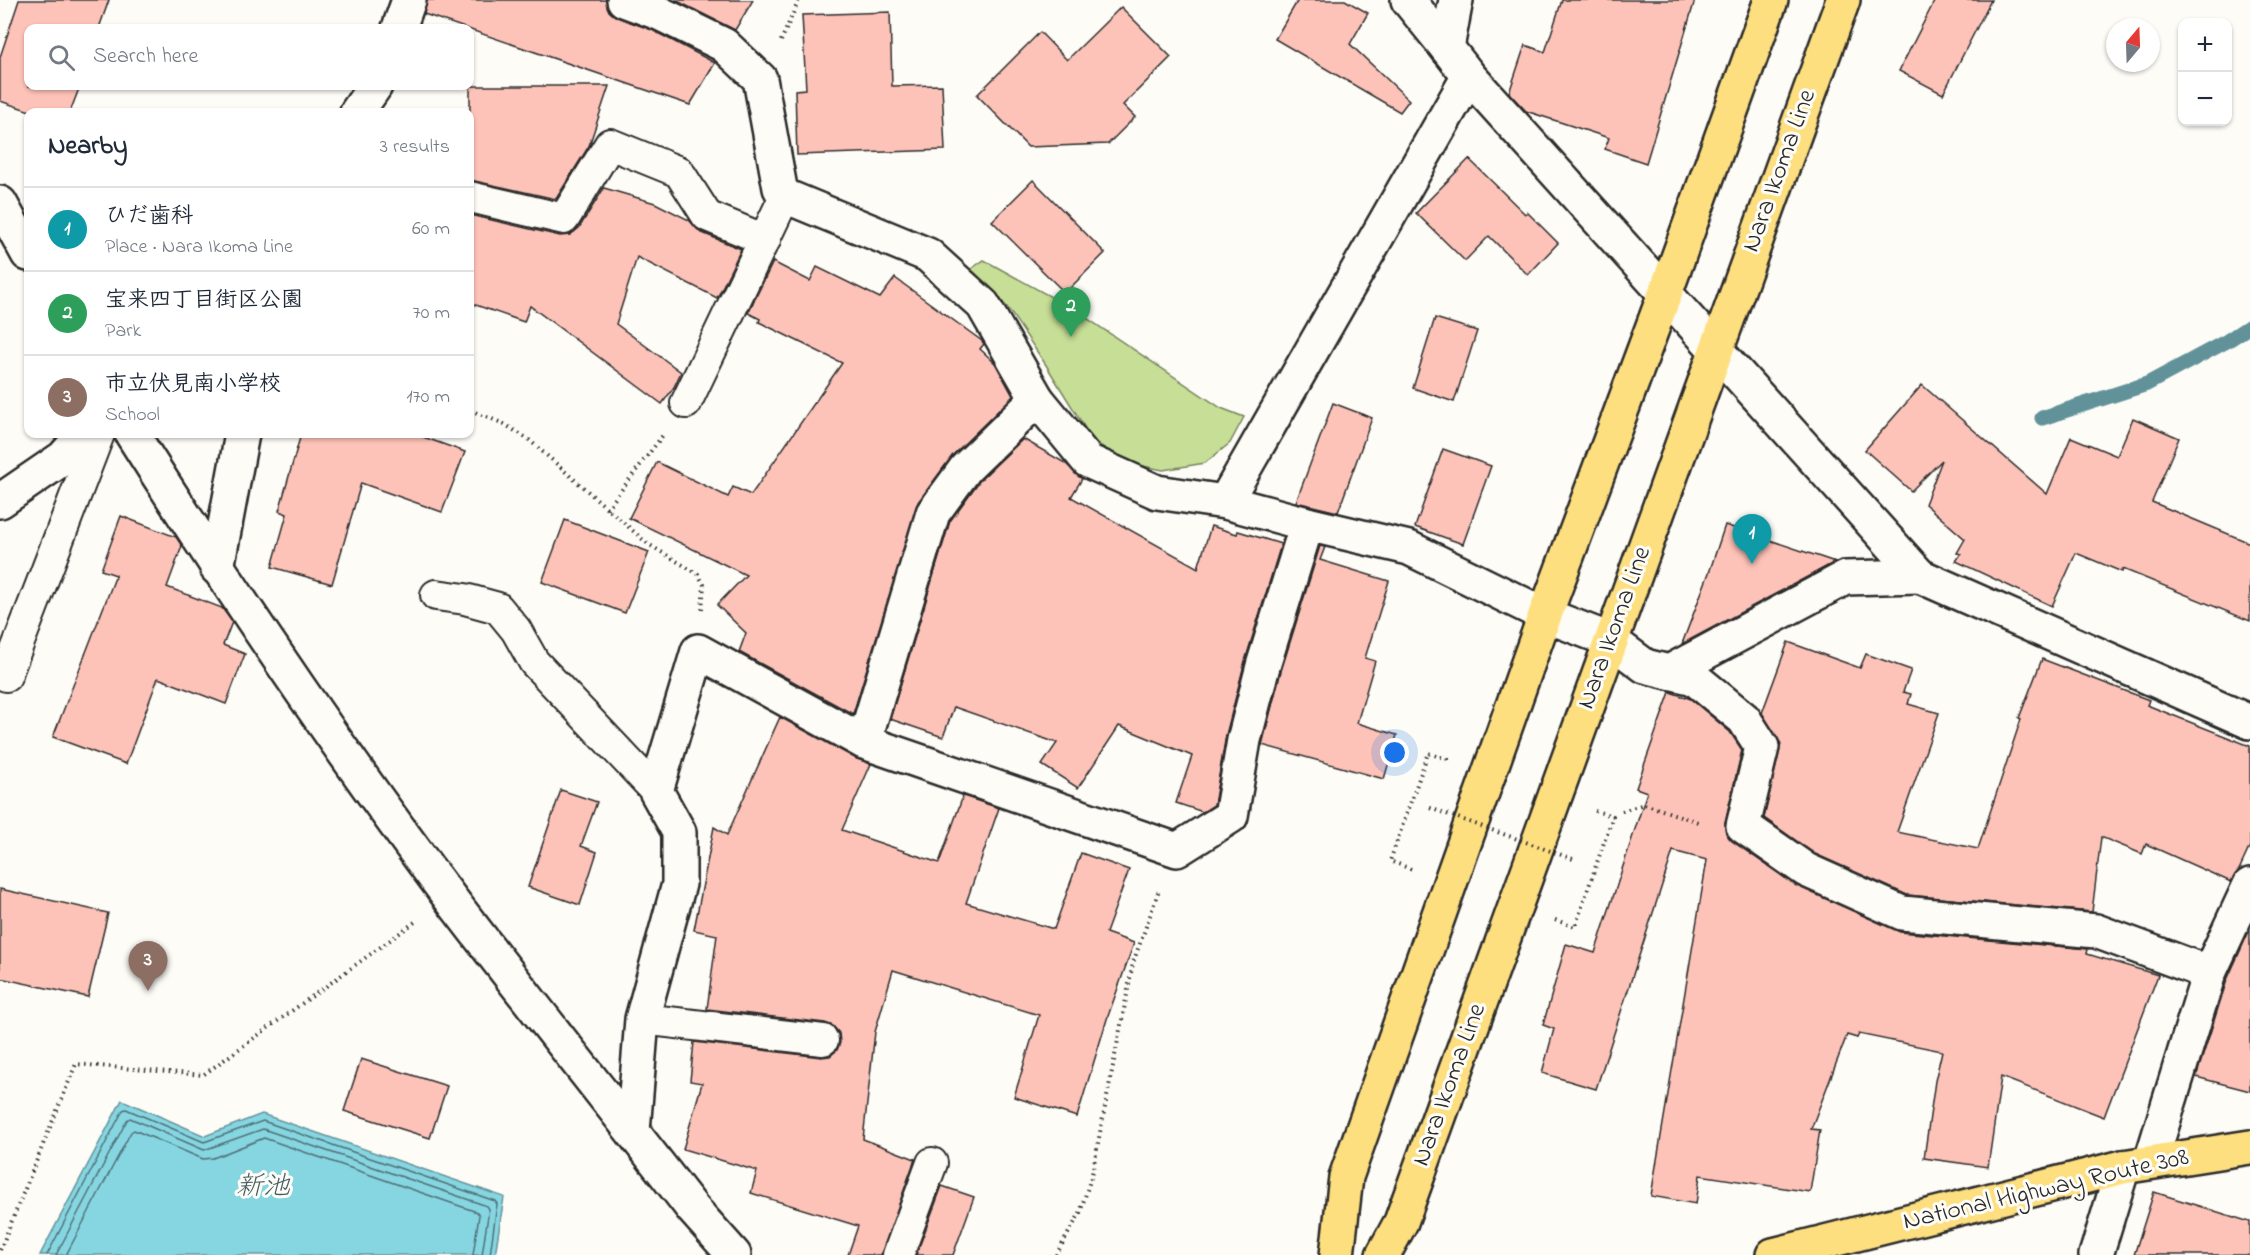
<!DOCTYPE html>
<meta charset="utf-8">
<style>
:root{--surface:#fff;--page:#f6f6f7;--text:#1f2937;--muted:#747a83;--line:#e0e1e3;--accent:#2563eb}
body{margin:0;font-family:"Indie Flower","Klee One",sans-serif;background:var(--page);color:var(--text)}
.controls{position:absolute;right:18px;top:18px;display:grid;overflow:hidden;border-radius:12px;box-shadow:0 2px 4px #0004}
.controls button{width:54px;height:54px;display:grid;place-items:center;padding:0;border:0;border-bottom:2px solid var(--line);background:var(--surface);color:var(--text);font:30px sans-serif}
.compass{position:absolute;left:2106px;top:18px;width:54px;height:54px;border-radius:50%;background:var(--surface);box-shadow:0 2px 4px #0004;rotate:19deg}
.you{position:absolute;left:1395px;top:753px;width:21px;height:21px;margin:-15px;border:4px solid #fff;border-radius:50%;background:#1a73e8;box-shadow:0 0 0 9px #1a73e833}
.badge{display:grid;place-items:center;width:39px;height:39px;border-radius:50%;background:var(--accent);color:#fff;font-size:20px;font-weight:700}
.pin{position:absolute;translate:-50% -50px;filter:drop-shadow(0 2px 3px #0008)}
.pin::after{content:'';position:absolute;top:32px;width:21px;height:18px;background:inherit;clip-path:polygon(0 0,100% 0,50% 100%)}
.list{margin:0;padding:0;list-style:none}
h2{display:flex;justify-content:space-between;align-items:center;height:78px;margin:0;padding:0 24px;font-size:26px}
h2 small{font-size:20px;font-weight:400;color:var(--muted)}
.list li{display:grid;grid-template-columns:39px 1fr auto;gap:18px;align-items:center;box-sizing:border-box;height:84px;padding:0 24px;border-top:2px solid var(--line)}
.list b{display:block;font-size:22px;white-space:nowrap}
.list p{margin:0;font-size:20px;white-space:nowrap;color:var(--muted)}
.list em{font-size:20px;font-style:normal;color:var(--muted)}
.icon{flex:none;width:33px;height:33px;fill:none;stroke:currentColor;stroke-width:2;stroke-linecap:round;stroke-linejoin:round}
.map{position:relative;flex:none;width:2250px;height:1255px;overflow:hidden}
.search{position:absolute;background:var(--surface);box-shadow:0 2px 4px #0004;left:24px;top:24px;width:450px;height:66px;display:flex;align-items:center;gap:15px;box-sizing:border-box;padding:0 21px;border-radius:12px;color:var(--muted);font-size:22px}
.panel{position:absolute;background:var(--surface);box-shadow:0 2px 4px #0004;left:24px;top:108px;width:450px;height:330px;border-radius:12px}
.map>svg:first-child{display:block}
</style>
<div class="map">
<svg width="2250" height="1255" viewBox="0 0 2250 1255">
<rect width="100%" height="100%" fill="#fdfcf7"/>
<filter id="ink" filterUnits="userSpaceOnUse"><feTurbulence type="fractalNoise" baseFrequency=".0167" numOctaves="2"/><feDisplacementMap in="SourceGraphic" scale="12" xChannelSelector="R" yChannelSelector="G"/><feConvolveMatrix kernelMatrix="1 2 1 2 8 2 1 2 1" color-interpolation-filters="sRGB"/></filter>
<g filter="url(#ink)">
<!-- green -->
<polygon fill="#c6de95" stroke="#788460" stroke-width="1.5" points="984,260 1073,309 1221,408 1244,417 1230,443 1205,463 1163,470 1128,463 1093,441 1046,365 1007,307 971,269"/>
<!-- water -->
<polygon fill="#86d6e2" stroke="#629299" stroke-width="1.5" points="122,1100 205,1136 262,1114 504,1197 495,1255 40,1255"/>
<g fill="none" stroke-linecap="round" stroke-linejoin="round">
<!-- shore -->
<g stroke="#4f6f74" stroke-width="1.5">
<polyline points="47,1255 123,1110 126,1109 204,1142 263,1121 495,1201 497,1204 490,1255"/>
<polyline points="56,1255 127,1120 130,1118 204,1150 263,1129 487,1206 489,1209 482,1255"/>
<polyline points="66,1255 131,1132 134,1130 203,1159 213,1158 264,1138 477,1212 479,1215 473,1255"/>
</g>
<!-- stream -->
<polyline stroke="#629299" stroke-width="15" points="2042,418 2147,384 2227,341 2250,326"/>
</g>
<!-- building -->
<g fill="#fec3b8" stroke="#2b2b2b" stroke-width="1.5">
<polygon points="19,0 109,0 99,28 28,28 28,86 80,86 70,112 33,112 0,101 0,57"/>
<polygon points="427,0 606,0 609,11 617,17 652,30 715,63 690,105 424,14"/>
<polygon points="675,0 753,0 735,30"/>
<polygon points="1298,0 1345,0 1368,13 1350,44 1409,100 1400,112 1275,39"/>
<polygon points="1562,0 1695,0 1646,163 1605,149 1609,138 1526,111 1509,93 1525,45 1545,52"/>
<polygon points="1935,0 1991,0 1943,94 1899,71"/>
<polygon points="1121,7 1171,57 1123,105 1135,117 1108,144 1028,147 977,95 1040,32 1067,60"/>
<polygon points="890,12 892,86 942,85 945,150 797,155 795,90 806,89 802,15"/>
<polygon points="470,86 609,86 589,146 556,199 470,180"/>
<polygon points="1469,159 1525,214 1527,212 1558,243 1528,275 1489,236 1465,261 1416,213"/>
<polygon points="1033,180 1105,253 1065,293 992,221"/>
<polygon points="604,188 655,203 689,220 700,232 741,249 717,298 637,257 616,324 681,372 674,387 662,404 530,306 524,322 470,303 470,215 560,236 570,235 579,228"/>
<polygon points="773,262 810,281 817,267 880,298 895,278 982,341 984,344 980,349 995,363 1013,396 953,455 918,502 853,714 739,652 746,633 717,605 746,575 629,518 657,462 728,497 733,487 751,495 842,363 759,322 760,319 748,313"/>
<polygon points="1435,318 1477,331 1454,402 1413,388"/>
<polygon points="1922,385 2047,494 2071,437 2117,456 2133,418 2179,438 2152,502 2250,543 2250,621 2123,569 2122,572 2076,553 2052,606 1956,561 1961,554 1957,553 1965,539 1925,504 1942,460 1911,491 1865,450"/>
<polygon points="1333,403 1372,418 1338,512 1296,502"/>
<polygon points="301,434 415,434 465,452 442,512 361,483 332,584 272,567 287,514 279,511"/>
<polygon points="1023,439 1065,463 1082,479 1071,497 1198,568 1211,526 1237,534 1238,531 1281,544 1283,538 1245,661 1226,735 1214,805 1203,812 1176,803 1192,756 1119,726 1078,788 1042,765 1057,743 954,707 943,737 890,719 950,521 980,480"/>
<polygon points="1443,449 1491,466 1463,544 1415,527"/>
<polygon points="121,516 176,537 182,546 167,587 222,608 232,622 223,645 245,654 226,704 158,678 126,764 53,737 116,575 101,570"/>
<polygon points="565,520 649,552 625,613 542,582"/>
<polygon points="1725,525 1835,562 1682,644 1710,570"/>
<polygon points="1320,546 1325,547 1320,560 1389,581 1365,658 1375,661 1357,723 1397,735 1384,779 1262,745 1281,671"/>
<polygon points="1788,642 1860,668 1866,654 1911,670 1903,692 1911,694 1908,704 1939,713 1897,832 1978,849 2021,719 2019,718 2042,659 2149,700 2147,705 2250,746 2250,846 2239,870 2231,882 2146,844 2142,854 2101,837 2092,912 1907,895 1815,854 1764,818 1781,744 1762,713"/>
<polygon points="1670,692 1691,699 1730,732 1742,750 1725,822 1726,833 1732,841 1795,885 1900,932 2088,949 2087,954 2158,975 2104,1117 2001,1077 1988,1167 1924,1158 1935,1081 1942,1051 1859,1034 1857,1038 1847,1035 1811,1129 1820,1130 1810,1192 1700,1175 1696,1204 1651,1196 1707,860 1673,851 1596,1089 1542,1073 1554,1029 1543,1025 1566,944 1595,953 1647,792 1636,788"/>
<polygon points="780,717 855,758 871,764 842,830 939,863 963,796 999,808 966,903 1054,929 1081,853 1129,870 1106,933 1134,943 1107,1019 1077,1117 1014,1097 1039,1015 893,970 875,1032 863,1139 915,1159 881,1255 848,1255 858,1226 751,1193 757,1171 683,1149 702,1083 690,1081 694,1042 821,1057 830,1056 837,1050 840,1043 839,1033 833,1026 825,1023 707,1009 717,935 694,930 714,827 727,835"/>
<polygon points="561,790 597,802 581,846 597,852 580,905 528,887"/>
<polygon points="0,889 108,913 88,997 0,978"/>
<polygon points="2250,929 2250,1091 2196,1077 2227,980"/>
<polygon points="361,1059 447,1086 430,1138 344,1111"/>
<polygon points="942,1186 974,1197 953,1255 916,1255"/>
<polygon points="2154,1192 2250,1222 2250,1255 2134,1255"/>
</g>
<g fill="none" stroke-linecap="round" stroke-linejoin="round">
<!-- lane casing -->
<g stroke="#2b2b2b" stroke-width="34">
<g id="lane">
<polyline points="470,197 564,219 610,144 679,172 707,216 765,240"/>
<polyline points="686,403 785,196"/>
<polyline points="436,595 465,599 498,608 516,630 534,662 656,791"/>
<polyline points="6,676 99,434"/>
<polyline points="642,1019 823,1040"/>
<polyline points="898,1255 932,1163"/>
</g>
</g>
<!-- street casing -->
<g stroke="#2b2b2b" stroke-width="38">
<g id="street">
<polyline points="624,0 659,13 724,45 760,79 780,188 785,196 928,255 983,305 1037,399 1088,461 1157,492 1225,502 1307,524 1409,548 1545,615 1610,640 1645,666 1669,672 1845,578 1920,576"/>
<polyline points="1408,0 1447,48"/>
<polyline points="1456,0 1447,48 1469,76 1920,576 2250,722"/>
<polyline points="399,28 409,0"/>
<polyline points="357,112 375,86"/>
<polyline points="0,203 28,254"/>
<path d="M132,434C232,592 337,748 450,898C530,1003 612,1105 693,1209L734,1255"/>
<polyline points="0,501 63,458 84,434"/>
<polyline points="1225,502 1469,76"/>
<polyline points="217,568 242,434"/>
<polyline points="1669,672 1694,678 1744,719 1762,747 1743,826 1806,870 1902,913 2096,931 2209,973"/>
<polyline points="864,742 933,513 966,468 1037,399"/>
<polyline points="633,1131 642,1019 679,884 679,832 656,791 698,651 864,742 1177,850 1231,816 1244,740 1263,666 1307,524"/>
<polyline points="2151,1161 2209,973 2250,885"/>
<polyline points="2096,1255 2123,1167"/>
</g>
</g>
<!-- primary casing -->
<g stroke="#2b2b2b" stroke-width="38">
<g id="primary">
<polyline points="1337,1255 1346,1177 1545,615 1665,294 1771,0"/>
<polyline points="1383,1255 1401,1222 1843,0"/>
</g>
</g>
<!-- highway casing -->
<g stroke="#2b2b2b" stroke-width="38">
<polyline id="highway" points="1773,1255 2123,1167 2250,1147"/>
</g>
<!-- path -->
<g stroke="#2b2b2b" stroke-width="4" stroke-dasharray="1.5 4.5" stroke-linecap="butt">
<polyline points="781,41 799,0"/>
<polyline points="470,410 504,424 528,439 648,544 698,574 704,585 702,609"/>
<polyline points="607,509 663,435"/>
<polyline points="1622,811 1644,804 1701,823"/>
<polyline points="1411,869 1390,861 1428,753 1447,759 1446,762"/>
<polyline points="1555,920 1575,927 1613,816 1595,811"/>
<polyline points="0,1250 76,1064 203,1075 415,922"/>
<polyline points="1056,1255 1080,1213 1092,1174 1133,963 1159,890"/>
</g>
<!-- lane -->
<use href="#lane" stroke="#fdfcf7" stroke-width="30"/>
<!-- street -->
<use href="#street" stroke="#fdfcf7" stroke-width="33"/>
<!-- primary -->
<use href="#primary" stroke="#fedf80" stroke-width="33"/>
<!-- highway -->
<use href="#highway" stroke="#fedf80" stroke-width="33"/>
<!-- path-bridge -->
<polyline stroke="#2b2b2b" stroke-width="4" stroke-dasharray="1.5 4.5" stroke-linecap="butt" points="1430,808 1576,860"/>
</g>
</g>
<g text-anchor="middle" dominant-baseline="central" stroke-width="6" stroke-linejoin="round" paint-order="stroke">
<!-- street labels -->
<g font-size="26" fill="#2b2b2b" stroke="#fdfcf7">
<text transform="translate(1780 171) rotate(-70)">Nara Ikoma Line</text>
<text transform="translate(1615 628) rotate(-70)">Nara Ikoma Line</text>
<text transform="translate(1450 1085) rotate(-70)">Nara Ikoma Line</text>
<text transform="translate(2046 1190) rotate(-13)">National Highway Route 308</text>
</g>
<!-- water labels -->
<g font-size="27" font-style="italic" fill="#465e62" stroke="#fdfcf7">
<text x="263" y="1187">新池</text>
</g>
</g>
</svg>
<div class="controls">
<button>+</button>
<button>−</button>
</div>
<svg class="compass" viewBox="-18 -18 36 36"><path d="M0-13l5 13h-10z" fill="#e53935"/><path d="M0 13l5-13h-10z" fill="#747a83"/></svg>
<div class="you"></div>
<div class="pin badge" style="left:1752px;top:564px;background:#0f9aa8">1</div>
<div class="pin badge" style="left:1071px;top:337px;background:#2e9e5b">2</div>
<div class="pin badge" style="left:148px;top:991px;background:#8d6e63">3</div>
<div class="search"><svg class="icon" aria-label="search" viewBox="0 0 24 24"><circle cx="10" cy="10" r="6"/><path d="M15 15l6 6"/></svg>Search here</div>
<section class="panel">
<h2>Nearby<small>3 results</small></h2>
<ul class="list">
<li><span class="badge" style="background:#0f9aa8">1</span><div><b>ひだ歯科</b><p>Place · Nara Ikoma Line</p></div><em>60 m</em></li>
<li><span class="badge" style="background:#2e9e5b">2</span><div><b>宝来四丁目街区公園</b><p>Park</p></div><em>70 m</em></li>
<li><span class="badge" style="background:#8d6e63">3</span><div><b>市立伏見南小学校</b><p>School</p></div><em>170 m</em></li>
</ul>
</section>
</div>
